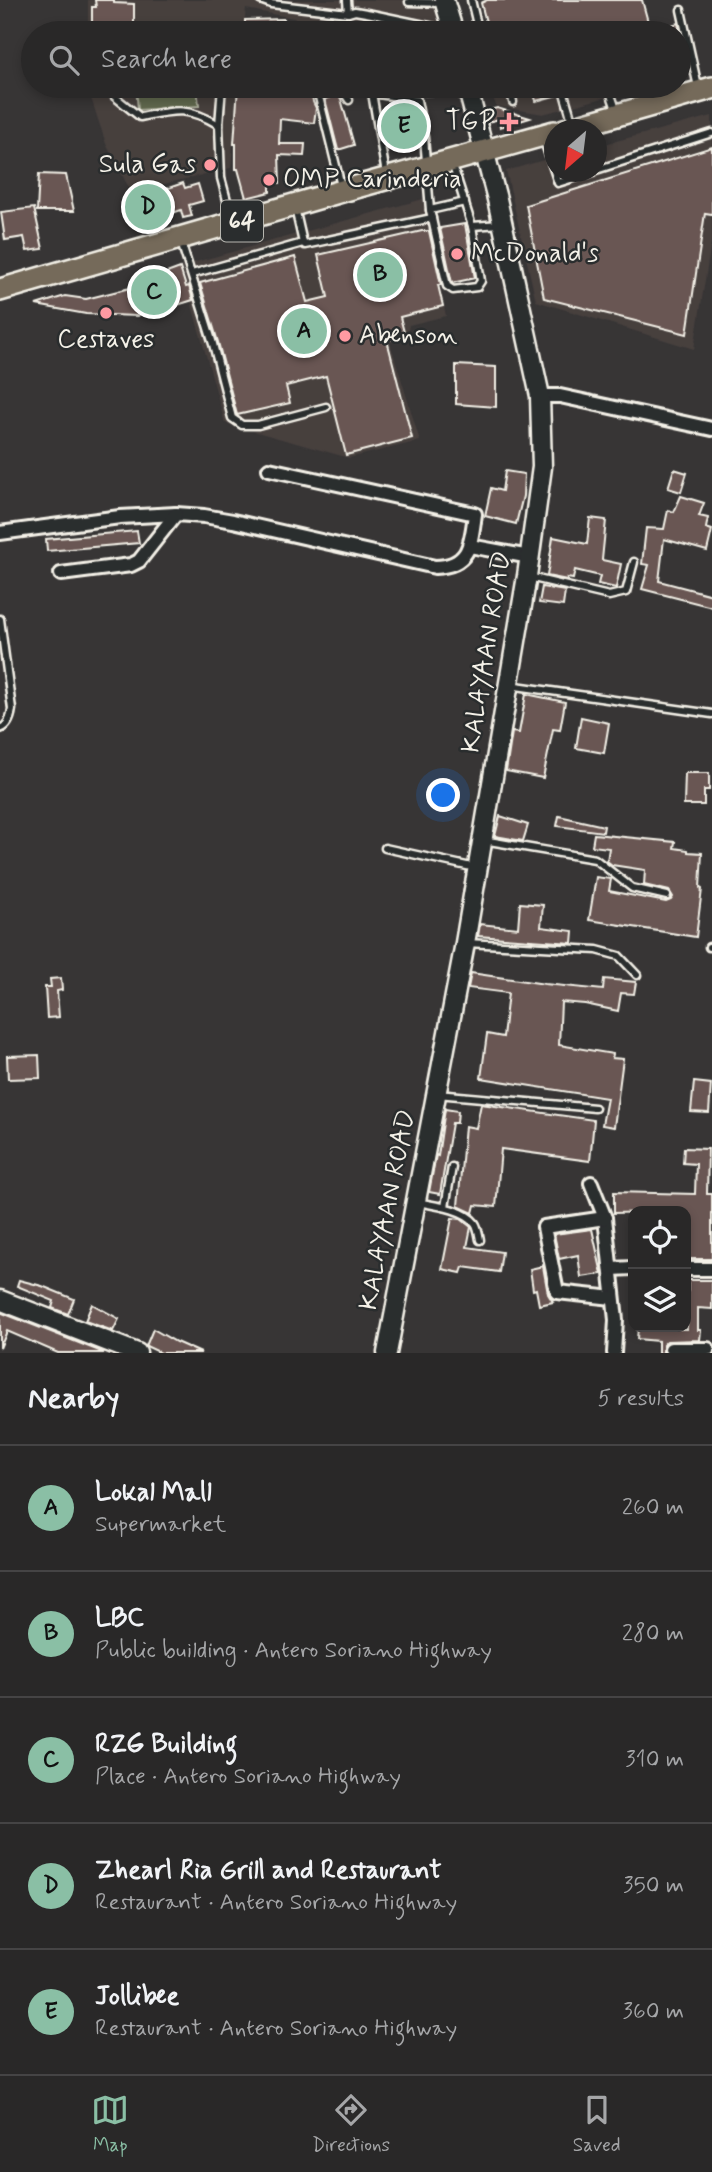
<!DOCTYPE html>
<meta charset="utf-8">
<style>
:root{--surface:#292828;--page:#353434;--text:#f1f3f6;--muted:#a5a6a8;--line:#454445;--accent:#8abfa5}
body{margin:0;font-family:Mynerve,sans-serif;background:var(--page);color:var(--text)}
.controls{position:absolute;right:21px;bottom:21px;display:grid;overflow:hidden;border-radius:14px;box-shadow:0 4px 10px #0003}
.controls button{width:63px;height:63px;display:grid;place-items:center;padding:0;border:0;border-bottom:2px solid var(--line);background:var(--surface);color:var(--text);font:35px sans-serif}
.compass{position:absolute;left:544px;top:119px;width:63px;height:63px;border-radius:50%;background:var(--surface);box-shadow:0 4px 10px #0003;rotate:208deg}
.you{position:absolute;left:444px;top:796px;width:24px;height:24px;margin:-18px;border:5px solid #fff;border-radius:50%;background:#1a73e8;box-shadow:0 0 0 10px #1a73e833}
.badge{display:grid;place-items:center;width:46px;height:46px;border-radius:50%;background:var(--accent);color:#111;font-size:23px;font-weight:700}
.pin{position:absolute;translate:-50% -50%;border:4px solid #fff;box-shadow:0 2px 7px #0006}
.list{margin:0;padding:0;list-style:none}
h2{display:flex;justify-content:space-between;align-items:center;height:91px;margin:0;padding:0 28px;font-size:30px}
h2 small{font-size:23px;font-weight:400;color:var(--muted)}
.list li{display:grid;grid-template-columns:46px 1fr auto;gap:21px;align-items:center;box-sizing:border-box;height:126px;padding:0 28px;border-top:2px solid var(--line)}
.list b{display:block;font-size:26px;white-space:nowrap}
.list p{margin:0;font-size:23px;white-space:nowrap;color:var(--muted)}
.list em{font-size:23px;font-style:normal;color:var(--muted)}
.icon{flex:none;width:38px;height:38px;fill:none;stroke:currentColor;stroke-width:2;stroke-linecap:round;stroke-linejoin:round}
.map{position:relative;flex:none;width:712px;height:1353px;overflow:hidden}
.search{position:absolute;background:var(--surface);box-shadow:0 4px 10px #0003;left:21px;right:21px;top:21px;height:77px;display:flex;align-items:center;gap:18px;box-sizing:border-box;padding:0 24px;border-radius:38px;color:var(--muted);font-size:26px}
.sheet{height:721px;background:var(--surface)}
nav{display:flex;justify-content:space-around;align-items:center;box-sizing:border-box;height:98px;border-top:2px solid var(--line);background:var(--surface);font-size:19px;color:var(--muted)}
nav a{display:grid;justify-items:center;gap:4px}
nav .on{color:var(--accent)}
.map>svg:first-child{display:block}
</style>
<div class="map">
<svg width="712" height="1353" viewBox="0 0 712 1353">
<rect width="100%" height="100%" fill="#373535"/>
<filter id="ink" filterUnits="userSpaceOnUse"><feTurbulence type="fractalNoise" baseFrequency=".0143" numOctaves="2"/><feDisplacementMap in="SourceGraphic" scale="14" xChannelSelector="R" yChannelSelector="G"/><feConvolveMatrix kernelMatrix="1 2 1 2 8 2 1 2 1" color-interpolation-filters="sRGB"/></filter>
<g filter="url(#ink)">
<!-- built -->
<g fill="#463f3e">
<polygon points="88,0 435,0 444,33 371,33 246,9 243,33 88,33"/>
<polygon points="87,86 238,86 231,168 131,192 106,144"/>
<polygon points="489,86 649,86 543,114 496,106"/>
<polygon points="712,116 712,237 694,349 536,301 506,171 554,157 554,172 596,172 597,146"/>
<polygon points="423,199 446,316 409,325 407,338 390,342 420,441 349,458 225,423 181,266"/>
</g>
<!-- green -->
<polygon fill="#61674d" stroke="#aaac9a" stroke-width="2" points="136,86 197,86 199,106 138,110"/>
<!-- building -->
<g fill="#695753" stroke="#f4f1e8" stroke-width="2">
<polygon points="95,0 114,0 114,3 134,4 134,29 107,28 107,33 92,33 92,7 96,7"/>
<polygon points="487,0 642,0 651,33 536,33 517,30 517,33 505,33 491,27 486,22 481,3"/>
<polygon points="284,19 284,33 245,33 245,20"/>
<polygon points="678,23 686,57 679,59 679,33 652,33 652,31"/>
<polygon points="238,86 311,86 313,102 316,108 314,123 280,119 279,144 305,144 304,156 279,155 280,183 270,183 270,192 246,198 238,169 236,169 236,144 234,144"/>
<polygon points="532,86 556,86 558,95 536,101"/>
<polygon points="338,95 341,99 354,145 338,150 325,99"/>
<polygon points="497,108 520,115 530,118 500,127 499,119 488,122 486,111"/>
<polygon points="414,116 418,139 388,146 383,123"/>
<polygon points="712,147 712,214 705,213 687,334 544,298 526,205"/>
<polygon points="39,174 66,175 74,211 37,211"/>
<polygon points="183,183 185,188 198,184 203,201 189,205 192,216 183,218 181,210 161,217 163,222 152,226 150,221 146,222 141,212 132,215 128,202"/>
<polygon points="34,208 43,249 27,251 24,237 5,240 1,212"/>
<polygon points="465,224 475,278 452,283 440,228"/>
<polygon points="422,231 429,231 441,285 438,285 443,306 400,317 405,336 387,340 412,438 346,455 326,376 286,386 290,403 237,415 218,342 200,283 295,257 307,302 328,297 318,255"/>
<polygon points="180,268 186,287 189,286 193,300 174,306 172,299 137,316 86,314 36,305 65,296 86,299 138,286 164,277 164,274"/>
<polygon points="456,365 496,367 496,407 456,404"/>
<polygon points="674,469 687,473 681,492 668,488"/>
<polygon points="505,471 524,474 523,496 516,524 485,516 491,488 502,491"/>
<polygon points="681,496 704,503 699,516 708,518 706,528 712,530 707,551 664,539 659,581 712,595 712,607 642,589 649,565 642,564 646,528 664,529 668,510 674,512"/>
<polygon points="590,518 606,520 602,560 621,564 616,588 598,584 600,576 575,570 573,579 567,578 567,580 547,576 553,537 587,544"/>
<polygon points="137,531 139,543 47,551 46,539"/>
<polygon points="542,587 565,591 563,606 539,603"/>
<polygon points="526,694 565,702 560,730 553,729 543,778 506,771 512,732 519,733"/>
<polygon points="581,717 609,723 604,753 576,748"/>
<polygon points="685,773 709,773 709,790 704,790 704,805 684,805"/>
<polygon points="500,816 528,825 523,841 495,836"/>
<polygon points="559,816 604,826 603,832 557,826"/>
<polygon points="594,834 675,842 674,848 688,850 688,852 702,853 700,888 702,889 696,937 589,920 596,877 611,879 609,891 666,902 671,900 673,897 669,891 644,885 645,870 612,865 607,861 609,848 592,846"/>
<polygon points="520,903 543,905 541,927 573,931 572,943 478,936 480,924 518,928"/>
<polygon points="471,973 545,984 603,990 604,979 636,982 634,994 621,993 618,1011 585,1004 561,1002 559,1045 613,1054 612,1058 623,1059 614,1127 602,1125 607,1098 481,1078 487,1034 503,1037 508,993 468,988"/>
<polygon points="61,978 62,990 57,991 59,1017 47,1018 45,987 51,987 50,979"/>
<polygon points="39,1055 40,1078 8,1079 7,1056"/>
<polygon points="694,1082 711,1084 709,1113 691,1112"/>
<polygon points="481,1104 594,1120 590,1161 501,1149 496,1207 475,1205 473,1213 458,1206 465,1126 476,1128"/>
<polygon points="445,1109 458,1111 457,1123 452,1123 440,1194 429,1192 436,1155 438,1156"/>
<polygon points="684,1148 708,1149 707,1194 712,1194 712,1259 686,1259 689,1214 686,1214 686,1211 614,1213 614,1192 695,1194 696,1164 683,1163"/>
<polygon points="452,1218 461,1219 471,1227 467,1247 502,1252 499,1272 463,1267 461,1273 442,1269"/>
<polygon points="592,1229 602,1274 581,1277 578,1255 559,1259 554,1234"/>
<polygon points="543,1266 548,1294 553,1302 539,1305 536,1289 533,1290 530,1269"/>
<polygon points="19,1280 42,1286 74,1299 68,1314 52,1308 54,1301 17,1286"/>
<polygon points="688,1280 712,1280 712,1309 698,1308 698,1330 701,1330 700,1340 667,1341 663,1345 663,1353 658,1353 658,1341 637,1339 638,1327 668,1327 668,1329 687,1329"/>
<polygon points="92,1304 119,1319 113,1331 85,1321"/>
<polygon points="0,1312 102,1352 104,1353 58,1353 7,1331 0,1348"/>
<polygon points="153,1329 176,1342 201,1353 161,1353 146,1346"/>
</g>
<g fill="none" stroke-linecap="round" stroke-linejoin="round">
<!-- lane casing -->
<g stroke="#f4f1e8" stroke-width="11">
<g id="lane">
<polyline points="260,0 271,4 348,13"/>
<polyline points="347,0 348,13 355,11 372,14 463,33"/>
<polyline points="471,0 479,33"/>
<polyline points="409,2 443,3"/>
<polyline points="681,10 698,87"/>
<polyline points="167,33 227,31 226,33"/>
<path d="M114,86V96L140,117C175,110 187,106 219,125"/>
<polyline points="222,86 219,125 221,178 232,219"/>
<polyline points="414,86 425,91 466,89"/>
<polyline points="510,86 513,102"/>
<polyline points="562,86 573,124"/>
<polyline points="608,86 617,112"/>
<polyline points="645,86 650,101"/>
<polyline points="543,138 558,183 593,172"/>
<polyline points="596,170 712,133"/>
<polyline points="386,174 372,93 417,100 424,137 430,210 447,286 453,290 477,287 481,281 472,226 452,163"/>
<polyline points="341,186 319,97 320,93 336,88 343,91 349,100"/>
<polyline points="295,208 303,243 305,245 432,218"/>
<polyline points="430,210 465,202"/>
<polyline points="472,226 501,224"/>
<polyline points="181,242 213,344 232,418 242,425 258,425 326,407"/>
<polyline points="192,274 303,243"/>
<polyline points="529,577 609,596 626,592 634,562"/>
<path d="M0,619L12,709C11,717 9,726 0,729"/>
<polyline points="509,685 712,714"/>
<polyline points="483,840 595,859 632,888 667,896"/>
<polyline points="385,848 476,868"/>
<polyline points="466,943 597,950 619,956 637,975"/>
<polyline points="709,947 712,947"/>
<polyline points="437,1094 595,1108"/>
<path d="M417,1202C433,1205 465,1209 475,1223C478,1227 479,1235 480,1240"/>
<polyline points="445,1207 452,1167"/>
</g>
</g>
<!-- street casing -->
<g stroke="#f4f1e8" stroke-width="18">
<g id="street">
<polyline points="540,396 560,396 712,429"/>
<path d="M0,533L120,517L176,514L204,516L233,521L435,567C471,566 471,542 475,514L269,469"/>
<polyline points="470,546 530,557"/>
<polyline points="61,574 131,565 139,561 176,514"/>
<polyline points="591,1183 605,1218 616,1320 614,1353"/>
<polyline points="605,1218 544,1227 557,1292 613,1298"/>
<polyline points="611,1269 633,1268"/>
<polyline points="686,1269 712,1269"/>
<polyline points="671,1349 708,1349"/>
</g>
</g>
<!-- secondary casing -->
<g stroke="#f4f1e8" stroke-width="23">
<g id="secondary">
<polyline points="444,0 454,33"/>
<polyline points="0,1300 137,1353"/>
<polyline points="387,1353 465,943 527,576 542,467 540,396 497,199 467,86"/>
</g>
</g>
<!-- primary casing -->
<g stroke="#f4f1e8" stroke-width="26">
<g id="primary">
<polyline points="564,130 712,88"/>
<polyline points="0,290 342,191 554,132"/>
</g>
</g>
<!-- lane -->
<use href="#lane" stroke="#2a2d2e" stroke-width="6"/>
<!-- street -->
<use href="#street" stroke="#2a2d2e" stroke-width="12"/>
<!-- secondary -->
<use href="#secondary" stroke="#2a2d2e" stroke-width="18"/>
<!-- primary -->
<use href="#primary" stroke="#746a5a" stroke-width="21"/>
</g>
</g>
<!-- markers -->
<g fill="#ff9aa2" stroke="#2a2d2e" stroke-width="2.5">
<path d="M505.5 111.5h7v7h7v7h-7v7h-7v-7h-7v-7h7z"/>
<circle cx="210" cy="165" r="7"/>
<circle cx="269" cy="180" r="7"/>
<circle cx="457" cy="254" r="7"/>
<circle cx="106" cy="313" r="7"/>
<circle cx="345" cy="336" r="7"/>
</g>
<g text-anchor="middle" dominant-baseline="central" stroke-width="5" stroke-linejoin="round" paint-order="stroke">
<!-- shield labels -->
<rect fill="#2a2d2e" stroke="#b7b6b0" stroke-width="2" x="221" y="200.5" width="42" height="41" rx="5"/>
<g font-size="24" font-weight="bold" fill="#f4f1e8">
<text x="242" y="221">64</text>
</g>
<!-- poi labels -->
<g font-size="26" fill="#f4f1e8" stroke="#2a2d2e" text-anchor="start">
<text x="495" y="122" text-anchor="end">TGP</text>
<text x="196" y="165" text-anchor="end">Sula Gas</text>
<text x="283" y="180">OMP Carinderia</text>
<text x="471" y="254">McDonald's</text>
<text x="359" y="336">Abenson</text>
<text x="106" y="340" text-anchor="middle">Cestaves</text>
</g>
<!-- street labels -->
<g font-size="26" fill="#f4f1e8" stroke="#2a2d2e">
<text transform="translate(487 652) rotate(-81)">KALAYAAN ROAD</text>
<text transform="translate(388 1210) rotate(-79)">KALAYAAN ROAD</text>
</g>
</g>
</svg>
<div class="controls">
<button><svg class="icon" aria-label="locate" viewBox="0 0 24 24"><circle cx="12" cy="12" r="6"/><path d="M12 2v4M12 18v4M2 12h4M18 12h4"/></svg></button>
<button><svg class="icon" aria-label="layers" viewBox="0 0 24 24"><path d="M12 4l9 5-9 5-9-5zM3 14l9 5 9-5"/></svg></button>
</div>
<svg class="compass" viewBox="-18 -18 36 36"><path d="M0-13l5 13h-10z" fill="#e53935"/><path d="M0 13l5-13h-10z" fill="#a5a6a8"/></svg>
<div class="you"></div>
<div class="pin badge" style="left:304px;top:331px">A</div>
<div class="pin badge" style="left:380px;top:275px">B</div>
<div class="pin badge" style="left:154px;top:292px">C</div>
<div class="pin badge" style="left:148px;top:207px">D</div>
<div class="pin badge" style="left:404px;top:126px">E</div>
<div class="search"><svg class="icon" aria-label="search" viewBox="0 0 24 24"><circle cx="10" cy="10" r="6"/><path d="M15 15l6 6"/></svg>Search here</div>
</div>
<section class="sheet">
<h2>Nearby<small>5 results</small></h2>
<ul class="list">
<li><span class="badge">A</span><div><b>Lokal Mall</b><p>Supermarket</p></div><em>260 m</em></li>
<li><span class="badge">B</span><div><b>LBC</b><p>Public building · Antero Soriano Highway</p></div><em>280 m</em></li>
<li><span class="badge">C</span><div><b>RZG Building</b><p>Place · Antero Soriano Highway</p></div><em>310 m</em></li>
<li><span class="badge">D</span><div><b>Zhearl Ria Grill and Restaurant</b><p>Restaurant · Antero Soriano Highway</p></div><em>350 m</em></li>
<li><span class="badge">E</span><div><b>Jollibee</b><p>Restaurant · Antero Soriano Highway</p></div><em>360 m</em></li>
</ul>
</section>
<nav>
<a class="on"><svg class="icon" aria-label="map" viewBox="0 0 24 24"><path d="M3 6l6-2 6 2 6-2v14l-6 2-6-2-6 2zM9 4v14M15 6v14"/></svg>Map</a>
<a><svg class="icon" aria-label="directions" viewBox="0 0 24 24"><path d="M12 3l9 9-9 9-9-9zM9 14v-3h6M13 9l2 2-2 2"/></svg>Directions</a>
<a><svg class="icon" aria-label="saved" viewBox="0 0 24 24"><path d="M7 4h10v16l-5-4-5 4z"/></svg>Saved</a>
</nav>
